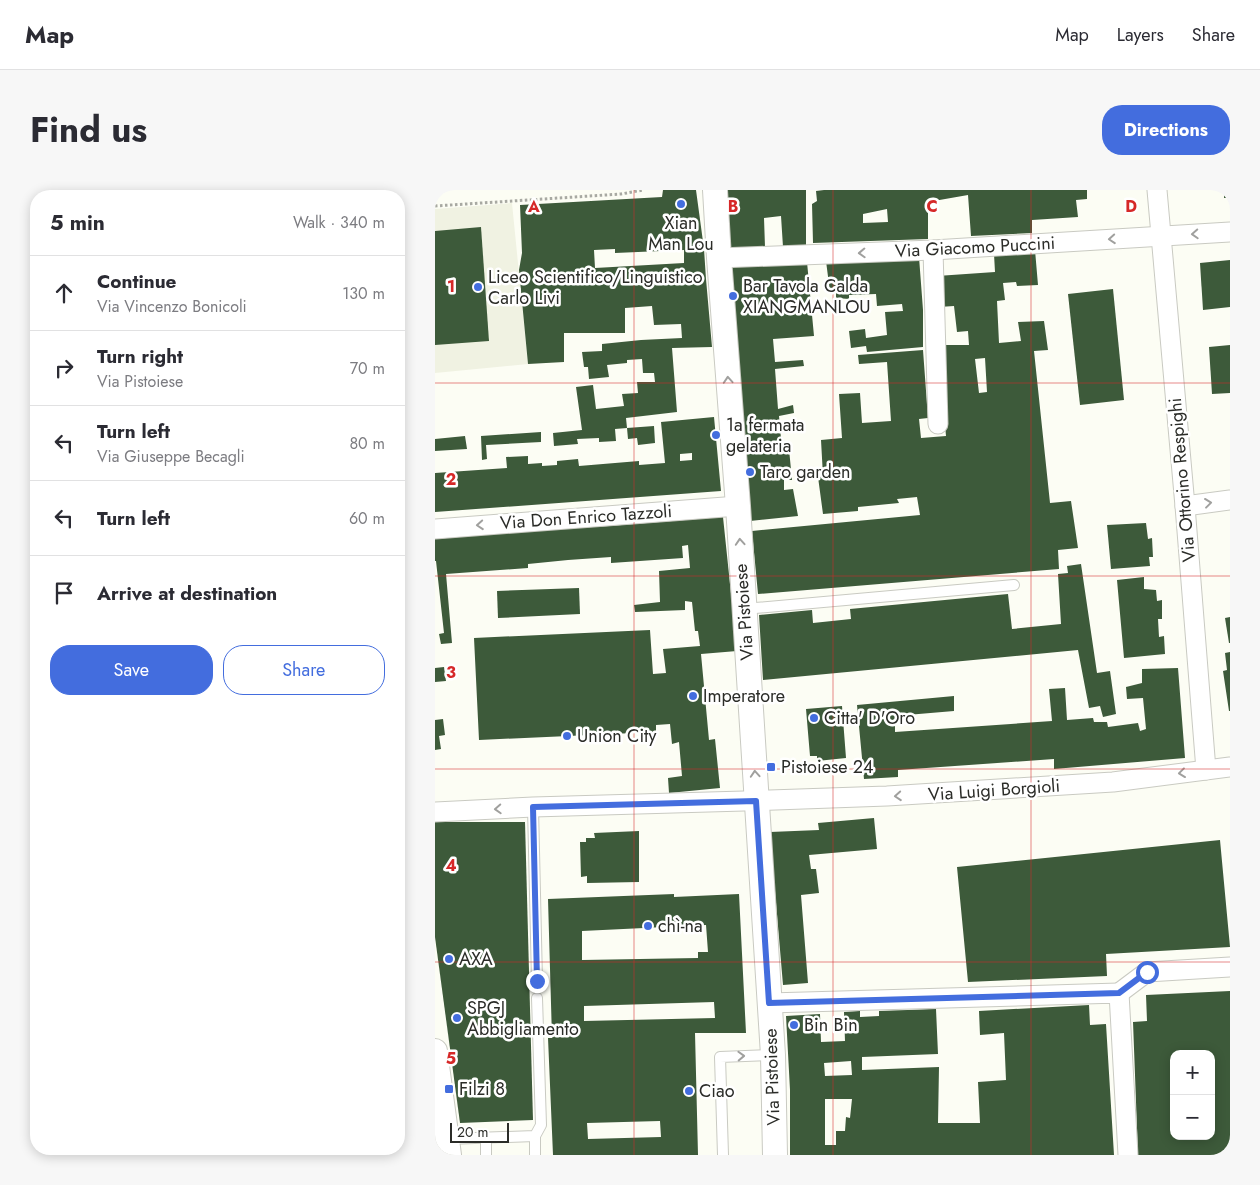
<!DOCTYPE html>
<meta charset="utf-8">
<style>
:root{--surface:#fff;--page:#f7f7f7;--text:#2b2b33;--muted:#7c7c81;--line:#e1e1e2;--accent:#436dde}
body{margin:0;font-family:Jost,sans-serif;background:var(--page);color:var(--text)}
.controls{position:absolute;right:15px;bottom:15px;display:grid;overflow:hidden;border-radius:10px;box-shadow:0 2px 12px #0003}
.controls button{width:45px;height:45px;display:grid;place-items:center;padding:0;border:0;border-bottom:1px solid var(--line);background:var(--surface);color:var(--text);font:25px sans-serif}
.scale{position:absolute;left:15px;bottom:12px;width:59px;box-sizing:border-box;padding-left:5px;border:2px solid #2b2c28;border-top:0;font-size:14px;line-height:18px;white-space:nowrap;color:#2b2c28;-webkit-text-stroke:4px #fff;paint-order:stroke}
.stop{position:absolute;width:15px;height:15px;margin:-11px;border:4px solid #436dde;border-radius:50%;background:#fff}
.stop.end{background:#436dde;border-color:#fff;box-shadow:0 1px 5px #0008}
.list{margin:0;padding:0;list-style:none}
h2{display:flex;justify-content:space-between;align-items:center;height:65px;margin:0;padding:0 20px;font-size:21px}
h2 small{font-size:16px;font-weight:400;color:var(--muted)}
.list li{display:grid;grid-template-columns:32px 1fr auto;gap:15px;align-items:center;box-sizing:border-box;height:75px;padding:0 20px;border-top:1px solid var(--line)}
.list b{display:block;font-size:19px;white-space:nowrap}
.list p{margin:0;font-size:16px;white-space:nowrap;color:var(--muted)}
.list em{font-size:16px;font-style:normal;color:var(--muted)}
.actions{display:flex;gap:10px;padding:15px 20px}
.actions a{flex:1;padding:11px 0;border:1px solid var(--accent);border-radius:20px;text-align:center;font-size:18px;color:var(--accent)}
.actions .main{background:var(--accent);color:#fff}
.icon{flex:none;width:28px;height:28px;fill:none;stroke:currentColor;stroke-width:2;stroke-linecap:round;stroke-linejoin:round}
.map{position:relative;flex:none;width:795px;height:965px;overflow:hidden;border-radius:20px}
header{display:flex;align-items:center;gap:30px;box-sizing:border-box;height:70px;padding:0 25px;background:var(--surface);border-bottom:1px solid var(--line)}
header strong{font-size:24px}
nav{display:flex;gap:28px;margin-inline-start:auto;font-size:18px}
.intro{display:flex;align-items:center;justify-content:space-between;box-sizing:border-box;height:120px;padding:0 30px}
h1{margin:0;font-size:35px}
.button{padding:12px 22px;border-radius:20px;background:var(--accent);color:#fff;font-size:18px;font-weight:700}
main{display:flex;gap:30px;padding:0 30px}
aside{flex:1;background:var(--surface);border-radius:20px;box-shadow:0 2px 12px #0003}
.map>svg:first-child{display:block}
</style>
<header>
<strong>Map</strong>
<nav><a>Map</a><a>Layers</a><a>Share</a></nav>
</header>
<div class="intro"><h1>Find us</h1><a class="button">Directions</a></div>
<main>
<aside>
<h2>5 min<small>Walk · 340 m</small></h2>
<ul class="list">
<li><svg class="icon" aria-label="ahead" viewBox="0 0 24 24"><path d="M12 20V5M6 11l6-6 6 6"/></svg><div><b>Continue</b><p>Via Vincenzo Bonicoli</p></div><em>130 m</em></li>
<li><svg class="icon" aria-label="right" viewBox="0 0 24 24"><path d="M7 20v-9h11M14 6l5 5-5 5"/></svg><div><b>Turn right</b><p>Via Pistoiese</p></div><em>70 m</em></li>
<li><svg class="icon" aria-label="left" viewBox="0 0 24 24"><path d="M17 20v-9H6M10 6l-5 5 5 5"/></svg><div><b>Turn left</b><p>Via Giuseppe Becagli</p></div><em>80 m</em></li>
<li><svg class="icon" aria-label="left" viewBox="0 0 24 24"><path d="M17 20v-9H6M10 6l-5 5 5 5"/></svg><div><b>Turn left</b></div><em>60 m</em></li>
<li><svg class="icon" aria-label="arrive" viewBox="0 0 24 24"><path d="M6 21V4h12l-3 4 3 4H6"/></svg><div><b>Arrive at destination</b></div></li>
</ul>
<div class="actions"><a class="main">Save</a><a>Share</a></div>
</aside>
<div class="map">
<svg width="795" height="965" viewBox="0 0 795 965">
<rect width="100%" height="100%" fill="#fcfdf4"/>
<!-- built -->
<polygon fill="#f0f2e2" points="77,13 93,174 0,183 0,19"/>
<!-- building -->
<g fill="#3d5a3a" fill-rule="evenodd">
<path d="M228,0H261L269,59L271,89L277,157L237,158L242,222L191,228L192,238L219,236L220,253L203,255L202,248L193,249L192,238L180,239L181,251L164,252V248L142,249L143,254L119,256L118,243L147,240L141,197L158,195L161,219L189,216L187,204L203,203L202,192H220L219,183H208L207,169L192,170V173L172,175L174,187L154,189L153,177H149L147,162L167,161V154L206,150L247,148L246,134L219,135L217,116L190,118V143H129V172L93,174L84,80L87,63L85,15L227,7ZM180,59V63L249,60V73L160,78L159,60Z"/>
<polygon points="288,0 371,0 371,55 348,57 346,26 329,28 330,57 292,59"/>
<path d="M389,0H652V9L641,10L643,27L597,30V43L536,46L533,5L493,12V49L378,53L377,14L382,11L381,1ZM452,19L453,32L428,33V24Z"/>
<rect x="789" y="0" width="6" height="8"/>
<polygon points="46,37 54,151 0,155 0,41"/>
<path d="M600,60L603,95L582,96L581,92L568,93L570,110L562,111L564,153L586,151L583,132L609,131L613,160L599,161L615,313L636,311L643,358L623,360L624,379L323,404L317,341L485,325L482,307L462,309L464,313L423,317V321L388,324L383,287L388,286L386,250L407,248L404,204L425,203L427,233L456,231L452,172L424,174L423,165L488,160L493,228L484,229L486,248L511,246L509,224L508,155H534L533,141L522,142L519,116L504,117L502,86L560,82L559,64ZM550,168L552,202L544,203L540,169Z"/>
<polygon points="484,67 488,120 488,157 432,162 431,156 416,158 414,141 430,139 431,148 452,145 450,122 468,121 467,114 442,116 441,104 414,105 414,109 401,108 401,103 395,102 391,71"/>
<polygon points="795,70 795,117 768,120 765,73"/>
<polygon points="372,72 379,146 338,149 340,172 368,170 369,176 340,179 343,219 358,215 359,223 344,226 347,260 354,259 357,290 349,290 349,300 358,299 363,326 315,331 293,76"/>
<polygon points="678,99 689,210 645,215 633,104"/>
<polygon points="795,155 795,203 777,204 774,157"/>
<path d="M279,227L286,301L0,322V283L72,278L71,267L93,266V274L107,273V276L122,275V271L143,269L144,276L204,271V275L230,273L226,232ZM257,263V270L245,271V264Z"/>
<polygon points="106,242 106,252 51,255 52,269 47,270 46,246"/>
<polygon points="30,246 32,259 0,261 0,249"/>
<polygon points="288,327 302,461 266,464 274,550 280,549 285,598 234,603 233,588 247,586 244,552 237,554 235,534 221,535 221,542 44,550 39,448 215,440 218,484 231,483 228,459 265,456 263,441 260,441 257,412 250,411 250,420 200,422 199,415 225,412 224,381 255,378 253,355 247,356 248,368 176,373 176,367 133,370 93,374 93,378 11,384 17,453 6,454 4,444 9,443 1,371 0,371 0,349 110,340 174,336"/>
<polygon points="711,333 713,349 717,348 718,367 714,367 715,376 676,379 672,335"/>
<polygon points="646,374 662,483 675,481 681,524 668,527 665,516 654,518 643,460 328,490 324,425 377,420 378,433 416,429 415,419 573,404 577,439 626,434 623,384 633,383 632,376"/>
<polygon points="709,387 709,399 721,400 722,411 727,410 727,429 723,429 724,447 729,446 730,464 689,468 682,390"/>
<polygon points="144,398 145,424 63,428 62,401"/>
<polygon points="795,427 795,453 794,453 790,428"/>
<polygon points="795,462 795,521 794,521 788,481 792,480 790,463"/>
<polygon points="9,477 11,491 0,492 0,478"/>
<polygon points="743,478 750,568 619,579 619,569 463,580 463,587 429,589 422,515 519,506 519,521 460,526 460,542 617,531 614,499 630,498 632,530 658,528 659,532 672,532 673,537 703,533 705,541 711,539 708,508 692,509 691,497 707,493 707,479"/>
<polygon points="407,516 411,568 382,571 382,566 375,566 371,519"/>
<polygon points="8,529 10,545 4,546 6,559 0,560 0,530"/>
<polygon points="439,628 442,659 374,665 376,679 381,679 384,703 366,705 373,793 348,795 335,642 384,640 383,633"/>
<polygon points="0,632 90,632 98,930 25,933 0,747"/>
<polygon points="204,641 204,692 152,693 152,686 146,687 145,652 151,652 151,648 160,648 159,643"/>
<polygon points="785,650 795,757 671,764 672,786 533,792 522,677"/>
<path d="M239,704V707L304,704L311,843H260L263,965H118L113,848H117L113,709ZM271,735L273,762H263V768L147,770V741ZM279,812L280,828L149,831V816ZM225,931L226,947L153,949L152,933Z"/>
<path d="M795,801V965H703L698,832L712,831L711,805ZM739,864H776V946H739Z"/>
<path d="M654,815L655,835L671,834L679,965H355V900L351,826L385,824L386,852L410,851L409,822L425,821V827L444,826V821L501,819L503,864L427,867V880L504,877L503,933H545L543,892L571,890L569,843L545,845L544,821ZM416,871L417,885L390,886L389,873ZM390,909H417L415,928L411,927L410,941H401V955H390Z"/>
</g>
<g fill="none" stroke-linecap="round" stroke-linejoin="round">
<!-- service casing -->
<g stroke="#c9cac2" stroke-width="12">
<g id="service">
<polyline points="309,419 579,395"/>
<polyline points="98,617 102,791"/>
<polyline points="100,946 100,965"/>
<polyline points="51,948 51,965"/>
<polyline points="12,949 100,946 106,935 102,808"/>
<polyline points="288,965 285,867 338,865"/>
</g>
</g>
<!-- minor casing -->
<g stroke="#c9cac2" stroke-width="21">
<g id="minor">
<polyline points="722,0 750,316 771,580"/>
<polyline points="498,60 503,234"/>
<polyline points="284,68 498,60 795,42"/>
<polyline points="750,316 795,310"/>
<polyline points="0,339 303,316"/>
<polyline points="0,622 98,617 309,611 452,606 678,592 795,577"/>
<polyline points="684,803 712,782 795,777"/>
<polyline points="334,813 684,803 693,965"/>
</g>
</g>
<!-- tertiary casing -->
<g stroke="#c9cac2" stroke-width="26">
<g id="tertiary">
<polyline points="280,0 284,68 303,316 338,865 340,965"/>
<polyline points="0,861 14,965"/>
</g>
</g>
<!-- path -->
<polyline stroke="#a8a9a2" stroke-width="3" stroke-dasharray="2.5 2.5" stroke-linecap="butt" points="0,16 186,4 208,0"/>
<!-- service -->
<use href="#service" stroke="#fff" stroke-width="10"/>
<!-- minor -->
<use href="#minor" stroke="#fff" stroke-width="19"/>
<!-- tertiary -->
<use href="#tertiary" stroke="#fff" stroke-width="24"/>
</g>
<!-- one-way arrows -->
<defs><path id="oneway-chevron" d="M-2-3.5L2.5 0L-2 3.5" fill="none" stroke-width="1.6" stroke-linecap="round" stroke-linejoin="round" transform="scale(1.25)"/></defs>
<g stroke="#a0a09e">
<use href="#oneway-chevron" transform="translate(760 44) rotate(177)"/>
<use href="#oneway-chevron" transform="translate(677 49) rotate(176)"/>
<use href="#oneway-chevron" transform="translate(427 63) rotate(178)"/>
<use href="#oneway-chevron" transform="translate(293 190) rotate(-94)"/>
<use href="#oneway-chevron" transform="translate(773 313) rotate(-7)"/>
<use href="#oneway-chevron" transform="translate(45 335) rotate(176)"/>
<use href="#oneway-chevron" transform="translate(305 352) rotate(-94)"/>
<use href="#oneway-chevron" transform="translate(747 583) rotate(173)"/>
<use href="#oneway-chevron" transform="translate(320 584) rotate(-94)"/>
<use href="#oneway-chevron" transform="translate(463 606) rotate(176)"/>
<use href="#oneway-chevron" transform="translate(63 619) rotate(177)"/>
<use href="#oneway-chevron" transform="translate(306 866) rotate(-2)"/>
</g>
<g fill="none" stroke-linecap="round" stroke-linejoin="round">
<!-- route -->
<polyline stroke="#436dde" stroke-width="6" points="102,791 98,617 321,611 334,813 684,803 712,782"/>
</g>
<!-- grid -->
<path fill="none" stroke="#d62828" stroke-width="1" stroke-opacity="0.55" d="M199,0V965M398,0V965M596,0V965M0,193H795M0,386H795M0,579H795M0,772H795"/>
<!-- markers -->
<g fill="#436dde" stroke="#fff" stroke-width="2">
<circle cx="246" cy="14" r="5"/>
<circle cx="43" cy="97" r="5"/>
<circle cx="298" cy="106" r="5"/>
<circle cx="281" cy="245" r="5"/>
<circle cx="315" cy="282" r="5"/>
<circle cx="258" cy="506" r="5"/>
<circle cx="379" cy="528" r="5"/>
<circle cx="132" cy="546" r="5"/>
<rect x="331" y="572" width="10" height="10" rx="2.5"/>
<circle cx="213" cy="736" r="5"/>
<circle cx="14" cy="769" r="5"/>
<circle cx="22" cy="828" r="5"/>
<circle cx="359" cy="835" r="5"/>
<rect x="9" y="894" width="10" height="10" rx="2.5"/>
<circle cx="254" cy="901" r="5"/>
</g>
<g text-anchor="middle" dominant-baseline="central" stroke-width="5" stroke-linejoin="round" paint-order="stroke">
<!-- poi labels -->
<g font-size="18" fill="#2b2c28" stroke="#fff" text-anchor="start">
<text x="246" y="33" text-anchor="middle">Xian<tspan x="246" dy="21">Man Lou</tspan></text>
<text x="53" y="87">Liceo Scientifico/Linguistico<tspan x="53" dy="21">Carlo Livi</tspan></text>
<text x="308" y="96">Bar Tavola Calda<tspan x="308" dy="21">XIANGMANLOU</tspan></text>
<text x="291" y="235">1a fermata<tspan x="291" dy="21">gelateria</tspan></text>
<text x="325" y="282">Taro garden</text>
<text x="268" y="506">Imperatore</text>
<text x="389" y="528">Citta' D'Oro</text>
<text x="142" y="546">Union City</text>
<text x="346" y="577">Pistoiese 24</text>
<text x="223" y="736">chì-na</text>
<text x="24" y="769">AXA</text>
<text x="32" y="818">SPGJ<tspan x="32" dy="21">Abbigliamento</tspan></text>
<text x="369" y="835">Bin Bin</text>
<text x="24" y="899">Filzi 8</text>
<text x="264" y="901">Ciao</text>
</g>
<!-- street labels -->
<g font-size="18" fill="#2b2c28" stroke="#fff">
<text transform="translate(540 57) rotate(-3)">Via Giacomo Puccini</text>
<text transform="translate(747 290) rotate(-95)">Via Ottorino Respighi</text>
<text transform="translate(151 327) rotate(-4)">Via Don Enrico Tazzoli</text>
<text transform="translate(309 422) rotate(-94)">Via Pistoiese</text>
<text transform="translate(559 600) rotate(-4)">Via Luigi Borgioli</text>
<text transform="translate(337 887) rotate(-92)">Via Pistoiese</text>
</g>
</g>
<g font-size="16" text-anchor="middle" font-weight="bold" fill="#d62828" stroke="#fff" stroke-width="5" stroke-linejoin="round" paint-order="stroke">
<text x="99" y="22">A</text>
<text x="298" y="22">B</text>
<text x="497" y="22">C</text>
<text x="696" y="22">D</text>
<text x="16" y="102">1</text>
<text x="16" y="295">2</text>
<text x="16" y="488">3</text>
<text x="16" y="681">4</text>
<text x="16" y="874">5</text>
</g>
</svg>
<div class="controls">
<button>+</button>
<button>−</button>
</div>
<div class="scale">20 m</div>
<div class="stop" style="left:712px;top:782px"></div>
<div class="stop end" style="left:102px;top:791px"></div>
</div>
</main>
